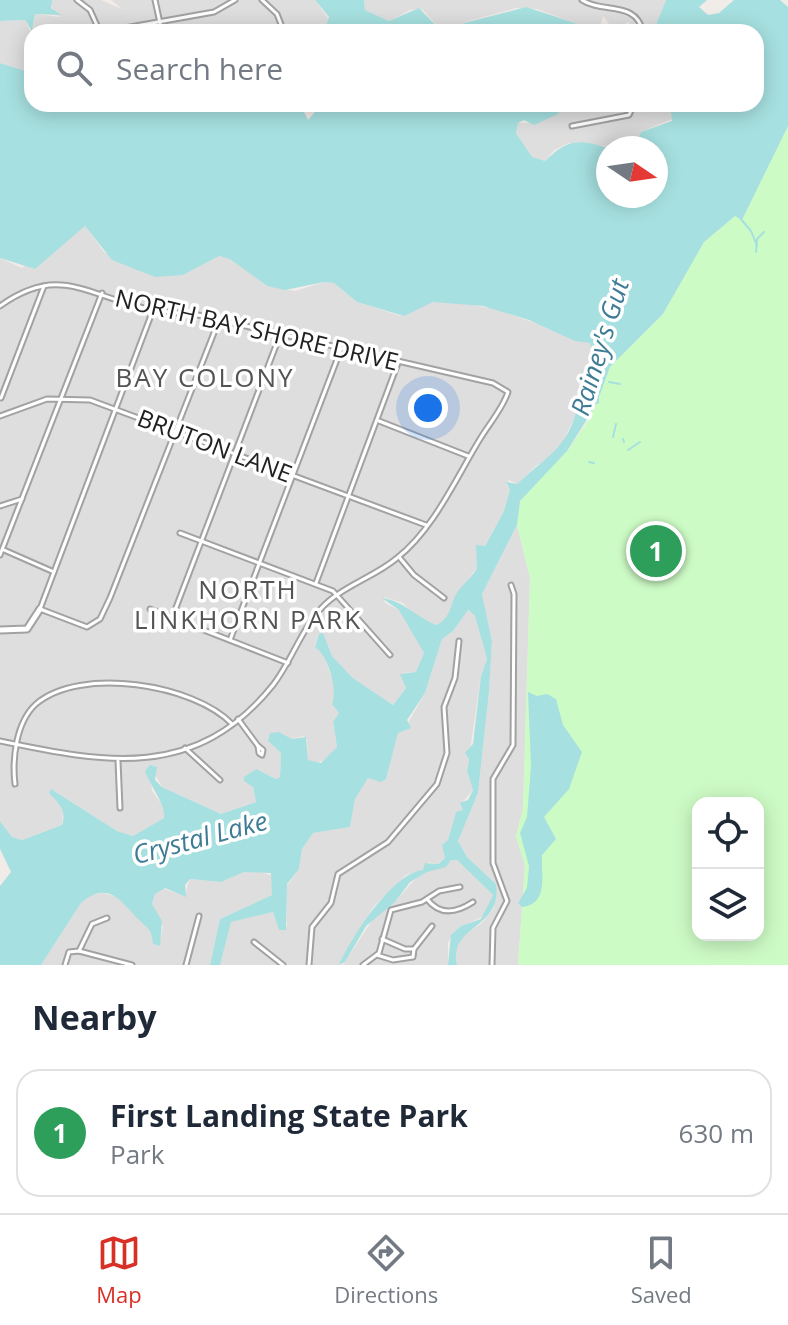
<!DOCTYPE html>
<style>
:root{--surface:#fff;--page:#f2f2f3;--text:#1f2937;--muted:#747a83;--line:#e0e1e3;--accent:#d93025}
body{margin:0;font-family:"Open Sans",sans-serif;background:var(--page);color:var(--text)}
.controls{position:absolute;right:24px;bottom:24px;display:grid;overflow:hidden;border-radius:16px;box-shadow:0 4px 20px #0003}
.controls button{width:72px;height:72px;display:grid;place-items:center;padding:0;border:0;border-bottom:2px solid var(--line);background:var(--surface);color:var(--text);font:40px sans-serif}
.compass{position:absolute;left:596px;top:136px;width:72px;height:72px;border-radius:50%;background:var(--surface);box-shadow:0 4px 20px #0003;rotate:103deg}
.you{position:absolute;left:428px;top:408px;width:28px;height:28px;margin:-20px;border:6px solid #fff;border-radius:50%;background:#1a73e8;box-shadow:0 0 0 12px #1a73e833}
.badge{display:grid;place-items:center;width:52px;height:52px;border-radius:50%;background:var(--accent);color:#fff;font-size:26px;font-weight:700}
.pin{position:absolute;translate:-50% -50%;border:4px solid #fff;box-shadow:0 2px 8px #0006}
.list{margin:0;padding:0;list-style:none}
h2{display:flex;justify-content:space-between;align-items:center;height:104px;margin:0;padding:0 32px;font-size:34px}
h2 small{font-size:26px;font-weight:400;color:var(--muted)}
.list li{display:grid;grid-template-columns:52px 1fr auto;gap:24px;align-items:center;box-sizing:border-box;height:128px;margin:0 16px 16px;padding:0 16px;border:2px solid var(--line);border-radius:24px}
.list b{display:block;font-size:30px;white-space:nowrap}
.list p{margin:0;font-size:26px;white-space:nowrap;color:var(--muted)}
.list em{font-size:26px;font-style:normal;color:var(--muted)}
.icon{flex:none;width:44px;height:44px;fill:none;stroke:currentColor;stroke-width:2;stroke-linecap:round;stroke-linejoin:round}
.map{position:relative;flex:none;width:788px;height:965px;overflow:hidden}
.search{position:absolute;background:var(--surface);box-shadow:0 4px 20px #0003;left:24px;right:24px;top:24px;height:88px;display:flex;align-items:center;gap:20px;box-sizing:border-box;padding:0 28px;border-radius:24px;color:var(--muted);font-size:30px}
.sheet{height:248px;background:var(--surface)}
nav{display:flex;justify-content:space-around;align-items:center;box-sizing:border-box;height:112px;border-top:2px solid var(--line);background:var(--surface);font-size:22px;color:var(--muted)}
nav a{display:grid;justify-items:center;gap:4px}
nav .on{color:var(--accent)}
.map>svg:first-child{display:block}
</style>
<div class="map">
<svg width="788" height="965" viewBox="0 0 788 965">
<rect width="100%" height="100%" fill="#f2ece8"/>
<!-- residential -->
<g fill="#dfdede">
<polygon points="52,0 101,0 122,9 111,0 315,0 330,21 324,32 32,32 32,73 0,63 0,21 25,20 30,31 33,29 35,14 60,17 49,4"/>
<polygon points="364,0 666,0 653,32 631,32 629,22 613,29 603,16 599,32 585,32 575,23 537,9 516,8 465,22 464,32 442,32 422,9 410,10 389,21 365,10"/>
<polygon points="561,104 652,104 671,112 672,119 641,132 633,148 569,143 554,150 545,161 532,158 516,133 518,123 528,123 560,110"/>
<polygon points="85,226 105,253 183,275 218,256 230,258 267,286 295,291 324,282 334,283 357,302 401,316 433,302 449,301 495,309 591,343 594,360 587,368 575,417 562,443 546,462 537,465 517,484 509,480 506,484 510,490 504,511 478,558 477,568 455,596 454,607 443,621 437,625 430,622 415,616 403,603 384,597 385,603 399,610 409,623 424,653 417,672 402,673 406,688 393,705 353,678 332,656 323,634 319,634 315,645 323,653 335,687 334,706 339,713 333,724 337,747 328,759 313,764 308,760 307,739 303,736 292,739 279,732 270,743 281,753 280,777 277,779 255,769 244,780 253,787 256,802 221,814 162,787 150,765 152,791 164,807 164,818 133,836 117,831 51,789 49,793 59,800 63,812 62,825 22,840 12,837 0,821 0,258 22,268"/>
<polygon points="517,525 530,578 523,809 516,836 525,865 518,965 457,965 455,950 461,937 482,923 494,908 496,884 467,857 458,841 478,793 489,692 492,641 482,594"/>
<polygon points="467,610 475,616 487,659 481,676 467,771 473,790 461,804 464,810 451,829 445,858 437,864 428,862 423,870 406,875 374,906 339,965 220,965 230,922 273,912 279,930 287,926 286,887 299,869 302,849 313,833 350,827 355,798 368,778 386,779 398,732 405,728 425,693 442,639 453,631"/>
<polygon points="451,860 457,860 493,895 484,916 460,927 448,942 448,965 343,965 375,916 395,902 417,877"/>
<polygon points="258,871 273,876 272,895 220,919 210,965 41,965 81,903 91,895 103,893 121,898 149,926 159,945 163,927 152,904 155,894 162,888 184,896 190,879 221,882 244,872"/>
</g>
<!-- park -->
<path fill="#cdfbc5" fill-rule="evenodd" d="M788,126V965H518L525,866L516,836L523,809L530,578L517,525L518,506L526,492L567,451L588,421L610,367L663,314L704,242L735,216L742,220ZM698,803H758V935H698Z"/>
<!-- water -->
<g fill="#a7e0e0">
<polygon points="0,0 52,0 51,8 61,15 35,14 32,31 25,20 0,21"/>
<polygon points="315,0 364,0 365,10 389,21 419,8 442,32 324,32 329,17"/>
<path d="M666,0H707L699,7L708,15L719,13L734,0H780L788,7V126L742,220L735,216L704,242L663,314L610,367L596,405L567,451L520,501L517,525L482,594L492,641L489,692L478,793L458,841L467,857L496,884C503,930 448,924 457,965H448L451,935L461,926L481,919L493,895L457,860H451L446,867L427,872L410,882L395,902L366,926L345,962L339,965C351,938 392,873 423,870L425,863L438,864L445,858L442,845L448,840L456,812L463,810L460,803L468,800L473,790L467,771L469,759L465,753L473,744L481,676L487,659L475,616L468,610L453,631L442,639L425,693L407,720L411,728L398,733L386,779L381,782L368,778L355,799L350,827L313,833L302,849L299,869L287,884L286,930H279L273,912L231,922L220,965H210L220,919L272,895L271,873L244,872L221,882L190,879L185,885L186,897L165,888L155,894L152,904L162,921L160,946L153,944C152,929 148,929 138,919C120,900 108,880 81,903L41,965H0V886L11,872L0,849V821L12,837L22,840L62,825C67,809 58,803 49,793L51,789L117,831L133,836L164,818C166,804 150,786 145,771L150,765L157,767L155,780L162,787L221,814L256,802L253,787L244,781V777L256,769L276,779L280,777L281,753L268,741L270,733L279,732L292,739L306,737L308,760L321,763L337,747L333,722L339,713L332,704C338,690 328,655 315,647L319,634L323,633L332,656L353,678L393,705L406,688L400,674L416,672L424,653L399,610L382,598C402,600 416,617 437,625C450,617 450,608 455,596C460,586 472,578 477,568L476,545L485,546L504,511L510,490L506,482L517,484C539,463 564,450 574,419C580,401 582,374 594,360L590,343L575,341L529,320L483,306L433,302L404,316L357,302L334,283L324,282L285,290L267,286L230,259L219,256L183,275L155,277L112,260L85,226L35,269L0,258V63L32,73V104H72L73,110L76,104H300L308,120L322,104H561L558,114L534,125L524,120L518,123L516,133L532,157L545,161C568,139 578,139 608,148V196H656V148H633L641,132L672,121L671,112L652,104H756V32H653Z"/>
<polygon points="526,7 575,23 585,32 464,32 464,23"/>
<path d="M528,692L537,696L547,694L556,699L563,725L582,752L569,789L544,817L556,839L542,855C541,874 549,904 522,907L518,903L527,888L529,866L520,833L527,817L531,766Z"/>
</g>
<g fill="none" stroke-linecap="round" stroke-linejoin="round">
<!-- stream -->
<g stroke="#a7e0e0" stroke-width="2">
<polyline points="740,218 751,231 757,246"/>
<polyline points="756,252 757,239 764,232"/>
<polyline points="609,382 620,384"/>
<polyline points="598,396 598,403"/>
<polyline points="613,437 616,424"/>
<polyline points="623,439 624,442"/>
<polyline points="628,450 640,442"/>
<polyline points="589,462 594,463"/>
</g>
<!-- minor casing -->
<g stroke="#a2a2a2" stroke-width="7">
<g id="minor">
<polyline points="77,0 90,10 100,32"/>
<polyline points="155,0 160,23"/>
<polyline points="262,0 277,14 284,32"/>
<path d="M582,0C603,14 636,0 643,32"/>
<polyline points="102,32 214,12 235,0"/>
<polyline points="572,126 629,115 634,104"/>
<path d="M0,306C55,267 81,291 136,306C157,312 177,313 198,315L493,383L508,392C503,408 489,424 480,439C456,478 434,529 397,558C377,575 351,583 330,600C303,622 294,658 273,685C196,781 105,763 0,741"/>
<polyline points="153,310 40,609 87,627 100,619 110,598 219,320"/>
<polyline points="1,398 44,286"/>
<polyline points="0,416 47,399 90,400 426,525"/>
<polyline points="379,421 468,456"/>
<polyline points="0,506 22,499"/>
<polyline points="180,533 333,591 390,655"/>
<polyline points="4,550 54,572"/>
<polyline points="0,555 102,293"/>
<polyline points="399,557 414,575 444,598"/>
<polyline points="316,583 398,363"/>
<polyline points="150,609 288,663"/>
<polyline points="172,618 280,335"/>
<polyline points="230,640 341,349"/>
<polyline points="238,719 258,746"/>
<polygon points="258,746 263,750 262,755 259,753"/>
<polyline points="185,748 220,780"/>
<polyline points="118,761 120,808"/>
<path d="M15,784C12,759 16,722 36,704C80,666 194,684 232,724"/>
<path d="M427,899C440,916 456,913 473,902"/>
<polyline points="382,939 405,949 414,949"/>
<polyline points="254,942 283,965"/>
<polyline points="79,951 132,965"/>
<polyline points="79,951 92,924 107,918"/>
<polyline points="377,955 393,960 413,957 414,949 432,926"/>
<polyline points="65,965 69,952 79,951"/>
<polyline points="186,965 199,916"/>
<polyline points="309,965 312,927 331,903 338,874 388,842 437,784 447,753 444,707 455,678 459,641"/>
<polyline points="363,965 379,953 391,910 422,902 439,891 460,887"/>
<polyline points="492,965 493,928 507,901 493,863 493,779 513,745 514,594 511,585"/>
</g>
</g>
<!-- tertiary casing -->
<g stroke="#a2a2a2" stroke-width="9">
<polyline id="tertiary" points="0,630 27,629 40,609"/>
</g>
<!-- minor -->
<use href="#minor" stroke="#fff" stroke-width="3"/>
<!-- tertiary -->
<use href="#tertiary" stroke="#fff" stroke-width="5"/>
</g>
<g text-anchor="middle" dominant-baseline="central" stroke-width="7" stroke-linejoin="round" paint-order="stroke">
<!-- street labels -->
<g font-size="24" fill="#212121" stroke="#fff">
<text transform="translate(257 329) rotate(13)">NORTH BAY SHORE DRIVE</text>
<text transform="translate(215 445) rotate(21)">BRUTON LANE</text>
</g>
<!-- water labels -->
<g font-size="26" font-style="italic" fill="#3e7c95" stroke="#fff">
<text transform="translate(599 347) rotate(-73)">Rainey's Gut</text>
<text transform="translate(200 837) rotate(-15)">Crystal Lake</text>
</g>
<!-- neighbourhood labels -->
<g font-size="26" letter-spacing="2" fill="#545454" stroke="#fff">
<text x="205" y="377">BAY COLONY</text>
<text x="248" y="589">NORTH<tspan x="248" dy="30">LINKHORN PARK</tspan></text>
</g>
</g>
</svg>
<div class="controls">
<button><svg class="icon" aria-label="locate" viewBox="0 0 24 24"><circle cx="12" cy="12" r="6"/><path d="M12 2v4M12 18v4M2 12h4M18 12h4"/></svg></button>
<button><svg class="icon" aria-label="layers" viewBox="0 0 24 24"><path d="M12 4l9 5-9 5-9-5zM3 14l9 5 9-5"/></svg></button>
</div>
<svg class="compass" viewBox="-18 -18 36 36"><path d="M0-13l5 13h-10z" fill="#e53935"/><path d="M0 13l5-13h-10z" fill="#747a83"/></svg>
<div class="you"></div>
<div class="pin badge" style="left:656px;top:551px;background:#2e9e5b">1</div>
<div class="search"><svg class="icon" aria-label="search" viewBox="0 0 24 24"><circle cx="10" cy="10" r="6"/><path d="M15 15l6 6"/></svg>Search here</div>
</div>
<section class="sheet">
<h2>Nearby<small></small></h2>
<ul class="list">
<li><span class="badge" style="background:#2e9e5b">1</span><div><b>First Landing State Park</b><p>Park</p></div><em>630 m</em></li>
</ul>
</section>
<nav>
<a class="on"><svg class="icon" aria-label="map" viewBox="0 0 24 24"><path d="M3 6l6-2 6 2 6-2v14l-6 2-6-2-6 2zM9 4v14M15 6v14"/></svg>Map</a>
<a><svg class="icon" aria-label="directions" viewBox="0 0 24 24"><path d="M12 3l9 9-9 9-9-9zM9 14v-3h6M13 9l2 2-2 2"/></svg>Directions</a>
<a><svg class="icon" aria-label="saved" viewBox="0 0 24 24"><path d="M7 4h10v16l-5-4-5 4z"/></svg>Saved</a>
</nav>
